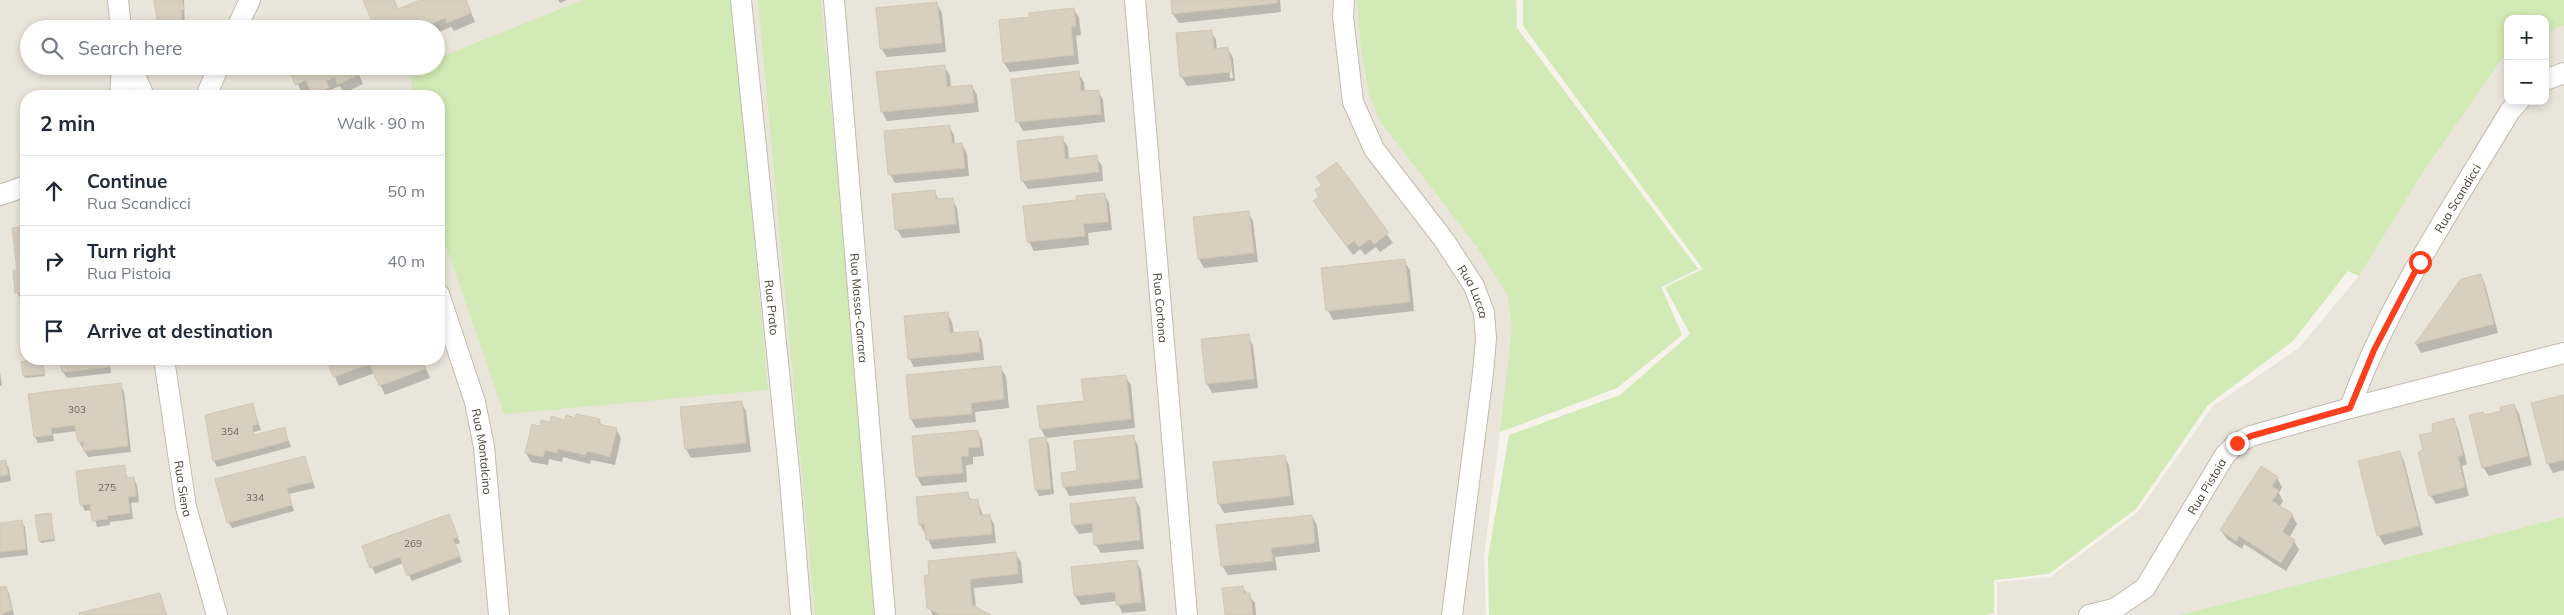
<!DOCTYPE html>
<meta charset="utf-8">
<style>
:root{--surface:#fff;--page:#f6f6f7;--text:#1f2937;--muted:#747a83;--line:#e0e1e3}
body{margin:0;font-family:Mulish,sans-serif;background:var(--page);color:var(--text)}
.controls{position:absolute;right:15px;top:15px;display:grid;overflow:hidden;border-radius:10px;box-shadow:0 2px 8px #0003}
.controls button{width:45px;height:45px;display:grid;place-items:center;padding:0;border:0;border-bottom:1px solid var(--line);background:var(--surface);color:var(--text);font:25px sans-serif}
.stop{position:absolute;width:15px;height:15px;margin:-11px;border:4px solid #fc3f1d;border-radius:50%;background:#fff}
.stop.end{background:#fc3f1d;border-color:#fff;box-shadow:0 1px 5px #0008}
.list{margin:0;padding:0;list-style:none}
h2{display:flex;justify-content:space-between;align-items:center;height:65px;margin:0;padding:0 20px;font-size:21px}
h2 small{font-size:16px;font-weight:400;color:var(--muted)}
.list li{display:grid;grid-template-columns:32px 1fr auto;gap:15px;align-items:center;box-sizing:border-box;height:70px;padding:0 20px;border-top:1px solid var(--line)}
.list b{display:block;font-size:19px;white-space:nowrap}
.list p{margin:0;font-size:16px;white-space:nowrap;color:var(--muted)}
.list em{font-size:16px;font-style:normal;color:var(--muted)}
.icon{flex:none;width:28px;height:28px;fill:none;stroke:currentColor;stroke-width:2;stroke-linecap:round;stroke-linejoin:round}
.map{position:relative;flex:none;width:2564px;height:615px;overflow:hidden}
.search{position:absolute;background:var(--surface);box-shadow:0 2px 8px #0003;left:20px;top:20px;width:425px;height:55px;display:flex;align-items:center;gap:12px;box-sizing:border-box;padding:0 18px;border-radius:28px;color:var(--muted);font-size:19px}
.panel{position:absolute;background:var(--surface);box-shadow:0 2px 8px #0003;left:20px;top:90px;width:425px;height:275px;border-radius:20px}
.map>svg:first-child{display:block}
</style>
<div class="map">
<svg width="2564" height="615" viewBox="0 0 2564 615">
<rect width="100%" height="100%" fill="#f6f3ec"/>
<!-- residential -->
<g fill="#eae5da" fill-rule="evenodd">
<path d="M0,0H1516L1517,28L1698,269L1661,287L1682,335L1617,388L1500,432L1484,557L1486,615H0ZM29,29H436V66H29ZM26,96H439V359H26Z"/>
<polygon points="2564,25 2564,517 2179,615 1997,615 1997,582 2050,577 2138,512 2213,406 2299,348 2359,276 2426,168 2502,59 2508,56 2508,101 2545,101 2545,34"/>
</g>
<!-- green -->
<g fill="#d2eab5">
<polygon points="583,0 732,0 768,390 504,414 439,226 439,96 414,96 409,71 419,66 436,66 436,59"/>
<polygon points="758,0 821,0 878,615 815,615"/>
<polygon points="1357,0 1516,0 1517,28 1698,269 1661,287 1682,335 1617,388 1500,432 1512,328 1507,294 1477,247 1380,121 1369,95 1360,41"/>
<polygon points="1523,0 2564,0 2564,25 2545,34 2545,19 2508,19 2508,56 2502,59 2426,168 2359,276 2348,271 2293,341 2208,405 2136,509 2049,574 1994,580 1994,613 1986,615 1489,615 1488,557 1509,435 1620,395 1690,334 1665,287 1703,269 1523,26"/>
<polygon points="2564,517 2564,615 2179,615"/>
</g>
<!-- shadow -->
<g fill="#0003" fill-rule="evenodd">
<polygon points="156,0 184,0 185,29 159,29"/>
<polygon points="364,0 394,0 398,10 424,0 466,0 475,22 454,31 451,27 436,33 436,29 367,29 373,22"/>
<polygon points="558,0 567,0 560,3"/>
<polygon points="1172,0 1280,0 1281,12 1179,23 1173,14"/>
<polygon points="937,4 942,13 946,52 887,57 881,48"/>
<polygon points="1074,9 1079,18 1081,35 1076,36 1079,64 1010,72 1004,63 1031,18"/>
<path d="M1211,31L1216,40L1217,50L1228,49L1233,58L1235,81L1187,86L1182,77L1177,34ZM1228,57H1230L1233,78H1230Z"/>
<polygon points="289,66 355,66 363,84 344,93 340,86 330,90 333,96 315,96 311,89 302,93"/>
<polygon points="944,66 950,76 951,88 972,86 977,95 979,112 887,121 882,112 878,73"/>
<polygon points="1078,73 1084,82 1085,92 1098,91 1103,100 1105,122 1023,131 1018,122 1012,80"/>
<polygon points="949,126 954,135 955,145 962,144 967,154 969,176 895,183 890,174"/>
<polygon points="1062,138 1068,147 1069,160 1096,157 1102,166 1103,181 1028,189 1022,180"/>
<polygon points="1336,164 1393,243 1380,252 1376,247 1365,255 1360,249 1353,255 1320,211 1322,186 1318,178"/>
<polygon points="934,191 939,200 952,199 957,208 960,233 902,238 897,229"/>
<polygon points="1104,194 1109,203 1112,230 1088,233 1089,245 1034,251 1029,242 1078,202"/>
<polygon points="1248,212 1253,221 1258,262 1204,268 1199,259"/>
<polygon points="26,228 26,297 20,298 17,292 18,271 13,229"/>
<polygon points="1404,261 1410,270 1414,311 1333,320 1328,311"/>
<polygon points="2480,275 2485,284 2498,333 2421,353 2416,344 2462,280"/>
<polygon points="947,313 952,322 954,334 977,332 982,341 984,360 914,367 909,358"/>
<polygon points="1248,336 1253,345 1258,388 1212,393 1207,384"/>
<polygon points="34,359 43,359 45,376 25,378 24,376"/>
<polygon points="62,359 118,359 118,363 110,364 111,373 67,378 63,372"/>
<polygon points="344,359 422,359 430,378 385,395 375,373 339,386 329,364"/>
<polygon points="1000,367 1006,376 1009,408 975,412 976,422 916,428 911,419 907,376"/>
<polygon points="0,372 2,386 0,386"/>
<polygon points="1125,376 1131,385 1135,428 1046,438 1041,429"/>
<polygon points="120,385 124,391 131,452 88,457 79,442 77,431 53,434 54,441 38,443 35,437"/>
<polygon points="2564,396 2564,470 2553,473 2548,464"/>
<polygon points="741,402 746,411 751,452 691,458 686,449"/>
<polygon points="252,404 261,430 254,432 255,436 284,428 291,447 217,467 214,461 207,416"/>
<polygon points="2514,405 2519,414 2532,465 2489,476 2483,467 2484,416 2502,412"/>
<polygon points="576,419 599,420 602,426 616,429 621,438 615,465 591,460 590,464 563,457 562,462 549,459 548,465 531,462 526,453 541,427"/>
<polygon points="2453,420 2458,429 2467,464 2462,466 2469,496 2436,504 2430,495 2424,451 2435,433"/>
<polygon points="977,431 982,440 984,456 973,457 973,464 966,465 967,482 922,486 917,477"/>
<polygon points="1133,436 1138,446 1143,488 1069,496 1064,486 1078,472"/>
<polygon points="1045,438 1049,444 1054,494 1039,496 1036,490"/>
<polygon points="2399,452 2404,461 2423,535 2384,545 2379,536 2360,462"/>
<polygon points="1284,456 1289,465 1294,505 1224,513 1219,504"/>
<polygon points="305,457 315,488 289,494 294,511 232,528 228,522"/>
<polygon points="0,462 5,462 9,468 11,481 0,483"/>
<polygon points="124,467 128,479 134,479 137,485 139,502 131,503 133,519 110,522 110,525 97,527 92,510 85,511 82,505 78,472"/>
<polygon points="2277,478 2282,487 2279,493 2283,501 2279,507 2292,515 2297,524 2289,538 2294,541 2299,550 2286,571 2244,544 2242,549 2227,539 2221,530"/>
<polygon points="967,493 972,501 978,501 983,516 989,515 994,524 996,543 933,549 920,524"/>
<polygon points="1135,499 1140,508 1144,549 1101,553 1095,544 1094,532 1079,534 1073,525"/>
<polygon points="50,514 55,541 41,543 40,540"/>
<polygon points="449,515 460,543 455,545 462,562 412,581 403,563 375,574 364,547"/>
<polygon points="1312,516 1317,525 1320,552 1275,557 1277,570 1228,575 1222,566 1218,526"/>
<polygon points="21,521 25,527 28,555 0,558 0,524"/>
<polygon points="1015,553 1021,562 1023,583 974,588 976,609 989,615 933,615 929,608 925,576"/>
<polygon points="1136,561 1141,570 1146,611 1122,613 1117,601 1081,605 1075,596 1072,568"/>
<polygon points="5,587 9,593 14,615 0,615 0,588"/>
<polygon points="1242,587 1255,603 1256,615 1227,615"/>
<polygon points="160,594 167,615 81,615"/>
</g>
<!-- building -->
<g fill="#d8cfc1" stroke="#d3c7b4">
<polygon points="154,0 182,0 184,9 181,10 183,29 158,29"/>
<polygon points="363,0 394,0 398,9 420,0 466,0 471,13 447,23 445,18 419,29 366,29 364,25 372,22"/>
<polygon points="1171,0 1277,0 1277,3 1172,14"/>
<polygon points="937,2 942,43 880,49 876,8"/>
<polygon points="1074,8 1076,26 1071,27 1074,55 1003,63 999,20 1029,17 1029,13"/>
<polygon points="1212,30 1214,49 1228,47 1231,72 1180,77 1176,33"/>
<polygon points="945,65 947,87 972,85 974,103 881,112 876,72"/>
<polygon points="288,66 355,66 359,75 337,84 335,77 326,81 329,88 312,95 306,80 295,85"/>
<polygon points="1079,71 1081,91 1099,90 1101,114 1016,122 1011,79"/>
<polygon points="950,125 952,144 962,143 965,168 888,175 884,131"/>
<polygon points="1063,136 1065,159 1097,155 1099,172 1021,181 1017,141"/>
<polygon points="1337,162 1389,233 1374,244 1370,239 1359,247 1354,241 1347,246 1313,201 1319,197 1315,190 1322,185 1316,177"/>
<polygon points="935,190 936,199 953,198 956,224 895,230 892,194"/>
<polygon points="1105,193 1108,222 1083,224 1085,236 1027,242 1023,206 1077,200 1076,196"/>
<polygon points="1249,211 1254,253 1198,259 1193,217"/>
<polygon points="26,226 26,291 15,293 13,270 17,270 12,228"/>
<polygon points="1405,259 1410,302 1326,311 1321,268"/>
<polygon points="2481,274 2494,324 2415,344 2461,279"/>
<polygon points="948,312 950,333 978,331 980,352 908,359 904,316"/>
<polygon points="1249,334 1254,379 1206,384 1201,339"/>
<polygon points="33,359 43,359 44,374 23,376 21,362"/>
<polygon points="60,359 108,359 109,367 62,372"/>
<polygon points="341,359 422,359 425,369 379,386 370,364 333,377 328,363"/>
<polygon points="1001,366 1004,399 971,403 972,414 910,419 906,375"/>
<polygon points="1126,375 1131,419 1040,429 1037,406 1084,401 1081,379"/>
<polygon points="121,383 128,446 84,451 83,442 78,442 75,425 51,428 52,435 34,437 28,394"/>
<polygon points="2564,395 2564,460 2547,464 2531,403"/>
<polygon points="742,401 746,443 685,449 680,407"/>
<polygon points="253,403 258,424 252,426 254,435 285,427 288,441 213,461 205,415"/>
<polygon points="2514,404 2528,456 2482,468 2469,415 2483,412 2484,415 2501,411 2500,407"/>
<polygon points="576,414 600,419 599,424 617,428 610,457 587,451 585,455 558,449 557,453 545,450 543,457 525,453 532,424 540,426 541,420 550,422 551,416 565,420 566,415 575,418"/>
<polygon points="2454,418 2463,455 2458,457 2465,487 2429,496 2418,452 2423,450 2419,435 2433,432 2432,424"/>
<polygon points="978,430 980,447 968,448 969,456 961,456 963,473 916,477 912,436"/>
<polygon points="1134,435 1139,479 1063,487 1061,473 1077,471 1074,441"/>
<polygon points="1046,437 1051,489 1035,490 1029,439"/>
<polygon points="2400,451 2419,526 2377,536 2358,461"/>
<polygon points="1285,455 1290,496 1218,504 1213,462"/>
<polygon points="305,456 312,482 287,488 292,505 227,523 215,479"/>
<polygon points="6,460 8,475 0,476 0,461"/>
<polygon points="125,465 126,478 134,477 136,496 128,497 130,513 107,516 108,519 92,521 90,504 80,505 76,471"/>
<polygon points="2261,466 2278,477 2272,486 2279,491 2272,501 2293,514 2282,532 2295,540 2281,563 2239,536 2236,541 2220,530"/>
<polygon points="968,492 969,500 978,499 980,515 990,514 992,534 926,540 924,524 919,525 916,497"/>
<polygon points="1135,497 1140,540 1094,545 1092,523 1072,525 1070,504"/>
<polygon points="51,513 54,539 39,541 35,515"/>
<polygon points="449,514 458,537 453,539 460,556 407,576 400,557 370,568 362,546"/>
<polygon points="1312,515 1315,543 1271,548 1273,561 1221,566 1216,525"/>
<polygon points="22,520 26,549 0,552 0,523"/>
<polygon points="1016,552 1018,574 970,579 972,605 991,615 941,615 927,608 924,575 929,575 928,561"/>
<polygon points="1137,560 1141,602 1116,605 1115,592 1074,596 1071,567"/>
<polygon points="6,586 12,610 0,615 0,587"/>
<polygon points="1243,586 1244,593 1250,593 1253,615 1225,615 1222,588"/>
<polygon points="160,593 166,615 80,615 79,613"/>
</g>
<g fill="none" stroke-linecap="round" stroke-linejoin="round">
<!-- minor casing -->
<g stroke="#c2bbae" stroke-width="22">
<g id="minor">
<polyline points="118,0 121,29"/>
<path id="s1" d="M741,0L790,480L801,615"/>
<path id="s2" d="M834,0L885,615"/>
<path id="s3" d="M1135,0L1187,615"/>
<path id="s4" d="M1344,0L1343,17L1353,102L1374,149L1444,240L1474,286L1484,313L1486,338L1483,373L1452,615"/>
<polyline points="236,29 250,0"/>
<polyline points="131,66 144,96"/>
<polyline points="2545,80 2564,73"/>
<polyline points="120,96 122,66"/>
<polyline points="206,96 219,66"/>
<polyline points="0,195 26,186"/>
<path id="s5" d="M439,294L475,402L484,447L499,615"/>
<path id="s6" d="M164,359L186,507L217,615"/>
<path id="s7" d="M2350,408C2386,305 2454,205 2510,111L2519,101"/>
<path id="s8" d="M2089,615L2114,609L2145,588L2225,455L2237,443L2251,436L2350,408L2564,353"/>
</g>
</g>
<!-- minor -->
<use href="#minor" stroke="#fff" stroke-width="20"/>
</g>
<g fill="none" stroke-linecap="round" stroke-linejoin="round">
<!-- route -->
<polyline stroke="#fc3f1d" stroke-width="6" points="2237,443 2251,436 2350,408 2374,350 2420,262"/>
</g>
<g text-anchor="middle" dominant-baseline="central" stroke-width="4" stroke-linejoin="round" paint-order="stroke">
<!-- number labels -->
<g font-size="10" fill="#6e675b">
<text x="77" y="409">303</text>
<text x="230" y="431">354</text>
<text x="107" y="487">275</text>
<text x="255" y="497">334</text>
<text x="413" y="543">269</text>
</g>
<!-- street labels -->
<g font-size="12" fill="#4b4439" stroke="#fff">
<text stroke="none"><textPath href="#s7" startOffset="236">Rua Scandicci</textPath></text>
<text stroke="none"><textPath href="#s4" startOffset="329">Rua Lucca</textPath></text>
<text stroke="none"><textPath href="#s1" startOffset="309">Rua Prato</textPath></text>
<text stroke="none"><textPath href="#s2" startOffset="309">Rua Massa-Carrara</textPath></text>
<text stroke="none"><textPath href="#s3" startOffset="309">Rua Cortona</textPath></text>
<text stroke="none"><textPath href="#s5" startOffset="164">Rua Montalcino</textPath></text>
<text stroke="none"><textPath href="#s8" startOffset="182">Rua Pistoia</textPath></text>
<text stroke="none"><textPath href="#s6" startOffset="131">Rua Siena</textPath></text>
</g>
</g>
</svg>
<div class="controls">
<button>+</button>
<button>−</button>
</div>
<div class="stop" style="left:2420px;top:262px"></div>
<div class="stop end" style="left:2237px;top:443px"></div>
<div class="search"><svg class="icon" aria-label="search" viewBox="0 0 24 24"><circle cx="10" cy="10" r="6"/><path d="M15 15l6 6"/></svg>Search here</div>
<section class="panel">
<h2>2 min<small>Walk · 90 m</small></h2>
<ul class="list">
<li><svg class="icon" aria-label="ahead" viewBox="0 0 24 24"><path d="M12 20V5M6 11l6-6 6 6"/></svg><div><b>Continue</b><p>Rua Scandicci</p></div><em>50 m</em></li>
<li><svg class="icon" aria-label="right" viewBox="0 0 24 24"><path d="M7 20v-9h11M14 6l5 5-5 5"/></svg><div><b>Turn right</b><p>Rua Pistoia</p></div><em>40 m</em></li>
<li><svg class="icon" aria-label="arrive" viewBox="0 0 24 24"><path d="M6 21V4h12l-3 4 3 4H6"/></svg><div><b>Arrive at destination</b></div></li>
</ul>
</section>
</div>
